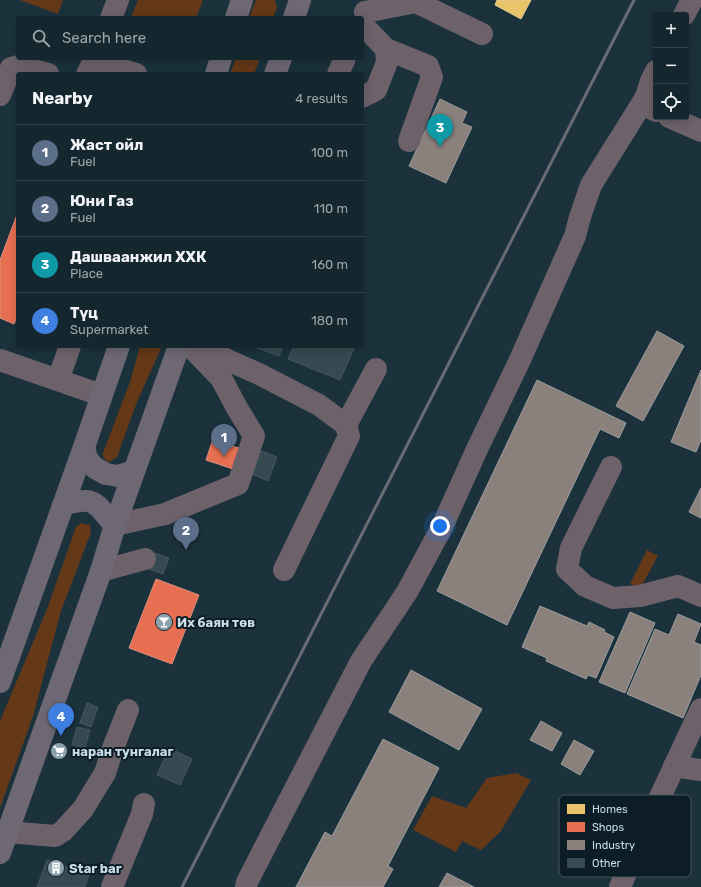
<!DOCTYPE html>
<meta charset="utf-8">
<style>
:root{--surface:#14262e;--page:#1d2e36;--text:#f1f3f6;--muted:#9da5aa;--line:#33434a;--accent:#0b8043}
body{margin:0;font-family:Rubik,sans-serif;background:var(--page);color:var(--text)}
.controls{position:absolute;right:12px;top:12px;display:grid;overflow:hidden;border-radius:4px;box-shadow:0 2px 10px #0003}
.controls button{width:36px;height:36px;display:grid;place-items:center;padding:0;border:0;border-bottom:1px solid var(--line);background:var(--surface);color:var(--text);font:20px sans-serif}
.you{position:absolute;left:440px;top:526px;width:14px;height:14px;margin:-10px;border:3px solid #fff;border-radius:50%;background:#1a73e8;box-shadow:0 0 0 6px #1a73e833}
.badge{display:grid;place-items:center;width:26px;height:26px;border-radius:50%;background:var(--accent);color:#fff;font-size:13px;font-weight:700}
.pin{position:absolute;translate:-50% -33px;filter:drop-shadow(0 1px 2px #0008)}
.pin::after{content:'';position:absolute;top:21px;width:14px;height:12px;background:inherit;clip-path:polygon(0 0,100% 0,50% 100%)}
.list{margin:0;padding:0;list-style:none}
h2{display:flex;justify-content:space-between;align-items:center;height:52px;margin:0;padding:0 16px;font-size:17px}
h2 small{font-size:13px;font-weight:400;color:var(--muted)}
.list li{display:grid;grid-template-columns:26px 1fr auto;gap:12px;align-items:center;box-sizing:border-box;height:56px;padding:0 16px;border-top:1px solid var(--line)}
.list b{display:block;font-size:15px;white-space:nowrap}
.list p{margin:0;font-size:13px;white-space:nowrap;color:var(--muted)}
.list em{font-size:13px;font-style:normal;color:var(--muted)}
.icon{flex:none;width:22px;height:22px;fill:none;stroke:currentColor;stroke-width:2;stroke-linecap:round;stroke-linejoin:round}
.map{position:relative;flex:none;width:701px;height:887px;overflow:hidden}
.search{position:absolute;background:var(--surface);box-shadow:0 2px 10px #0003;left:16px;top:16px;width:348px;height:44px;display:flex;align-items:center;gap:10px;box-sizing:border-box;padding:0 14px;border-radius:4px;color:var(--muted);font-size:15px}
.panel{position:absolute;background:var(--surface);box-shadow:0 2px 10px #0003;left:16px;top:72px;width:348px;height:276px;border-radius:4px}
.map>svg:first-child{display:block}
</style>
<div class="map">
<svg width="701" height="887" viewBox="0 0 701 887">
<rect width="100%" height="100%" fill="#1b323d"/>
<!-- green -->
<g fill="#653818">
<polygon points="20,0 63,0 58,14"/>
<polygon points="138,0 203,0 196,18 131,18"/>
<polygon points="256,0 275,0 277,8 273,18 249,18"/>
<polygon points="236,58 260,58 254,74 230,74"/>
<polygon points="140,346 162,346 137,402 117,457 111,461 108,462 103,457 103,453 130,382"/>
<polygon points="81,523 90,525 91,532 61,611 33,716 0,808 0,721 47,609 76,527"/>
<polygon points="647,550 658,556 641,587 630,584"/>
<polygon points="516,773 531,780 501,831 481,850 462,841 456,852 413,830 432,796 466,808 487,778"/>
</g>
<!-- homes -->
<polygon fill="#e9c46a" stroke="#dfcc90" points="497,0 531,0 521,19 495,5"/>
<!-- shops -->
<g fill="#e76f51" stroke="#dd907e">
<polygon points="18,212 18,314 14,324 0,318 0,260"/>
<polygon points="213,439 247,451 239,471 206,460"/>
<polygon points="156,579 199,595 172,664 129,648"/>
</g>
<!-- industry -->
<g fill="#8a817c" stroke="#9c9d9c">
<polygon points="440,99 467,112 462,123 472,127 446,183 409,166"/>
<polygon points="657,331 684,346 643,421 616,406"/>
<polygon points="701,370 701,440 696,452 671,442"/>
<polygon points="537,380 626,423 619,438 600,429 507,625 437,591"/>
<polygon points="701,488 701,518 689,512"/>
<polygon points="540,606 587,626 589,622 605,630 604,632 614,637 596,678 588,675 586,679 546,661 547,658 522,647"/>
<polygon points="630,612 655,623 625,693 599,682"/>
<polygon points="678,614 701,624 694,642 701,645 701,675 683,718 627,694 655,629 669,635"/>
<polygon points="411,670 482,709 459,750 389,712"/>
<polygon points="541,721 562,733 552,751 530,740"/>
<polygon points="383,739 439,768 388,866 393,869 383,887 296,887 325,832 332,836"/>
<polygon points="574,740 594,751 580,775 561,764"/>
<polygon points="447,873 474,887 439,887"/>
</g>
<!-- building -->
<g fill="#354a51" stroke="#43575d">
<polygon points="252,346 283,346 279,356"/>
<polygon points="294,346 355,346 340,380 288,359"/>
<polygon points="261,451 277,457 268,481 252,474"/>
<polygon points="155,553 169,558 163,574 149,569"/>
<polygon points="87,703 98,707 91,727 80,723"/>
<polygon points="77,727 90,730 85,748 72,745"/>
<polygon points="169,748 192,759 180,785 157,775"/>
<polygon points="47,860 89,875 85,887 37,887"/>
</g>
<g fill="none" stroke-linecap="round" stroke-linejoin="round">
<!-- minor -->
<g stroke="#6d626a" stroke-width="22">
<polyline points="365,12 416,2 482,34"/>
<polyline points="684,15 692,0"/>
<polyline points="111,18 118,0"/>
<polyline points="362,24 386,49 387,62 376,90 362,97"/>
<polyline points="386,49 428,66 432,77 409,141"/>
<polyline points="656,71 651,81 646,97 652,109 656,111"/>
<polyline points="87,74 94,61 136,74"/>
<polyline points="338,74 345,58"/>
<polyline points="0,95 11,68 18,66 48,74"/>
<polyline points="669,117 701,131"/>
<polyline points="200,346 232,362 259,374 319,405 346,425 349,436 284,570"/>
<polyline points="0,360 101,395"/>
<polyline points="58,380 70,346"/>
<polyline points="346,425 376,369"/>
<polyline points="611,467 571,548 567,569 585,586 613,598 640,596 678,586 701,596"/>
<polyline points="115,525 165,514 238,484 254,436 237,408 221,378 192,348"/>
<polyline points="101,571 145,559"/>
<polyline points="674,766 701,770"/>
<polyline points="7,832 55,836 63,831 83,809 105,773 113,748 128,710"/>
<polyline points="112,887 142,814 144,804"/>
<polyline points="246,887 247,882 361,661 407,592 441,529 478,447 519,362 575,236 580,217 591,185 646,97"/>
<polyline points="620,887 641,838 701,709"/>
</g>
<!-- highway -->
<g stroke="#6d6873" stroke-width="22">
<polyline points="236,18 242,0"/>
<polyline points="294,18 300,0"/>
<polyline points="216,74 221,58"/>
<polyline points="275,74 281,58"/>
<polyline points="84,447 87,459 95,468 106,474 118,476 134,471"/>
<path d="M63,505C96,495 94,503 115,525"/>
<polyline points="0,682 84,447 119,346"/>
<polyline points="0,853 101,571 115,525 179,346"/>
</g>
<!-- rail -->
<polyline stroke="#696c73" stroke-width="3" points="182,887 634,0"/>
</g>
<!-- icons -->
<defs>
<g id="bar-disc" transform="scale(0.9)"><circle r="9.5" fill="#8ba1ac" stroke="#0c1d25"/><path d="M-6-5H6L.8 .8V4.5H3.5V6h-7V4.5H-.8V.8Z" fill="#fff"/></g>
<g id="supermarket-disc" transform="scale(0.9)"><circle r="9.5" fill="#8ba1ac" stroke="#0c1d25"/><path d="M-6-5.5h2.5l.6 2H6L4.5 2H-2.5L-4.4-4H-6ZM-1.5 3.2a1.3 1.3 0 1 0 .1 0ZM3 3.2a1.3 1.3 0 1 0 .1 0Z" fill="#fff"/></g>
<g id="building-disc" transform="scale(0.9)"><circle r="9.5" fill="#8ba1ac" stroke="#0c1d25"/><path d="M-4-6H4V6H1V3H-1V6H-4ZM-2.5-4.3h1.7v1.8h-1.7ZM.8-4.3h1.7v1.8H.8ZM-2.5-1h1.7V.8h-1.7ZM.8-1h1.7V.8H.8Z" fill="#fff"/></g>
</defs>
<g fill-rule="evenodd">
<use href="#bar-disc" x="164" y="622"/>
<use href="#supermarket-disc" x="59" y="751"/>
<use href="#building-disc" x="56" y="868"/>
</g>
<g text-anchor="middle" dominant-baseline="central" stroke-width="4" stroke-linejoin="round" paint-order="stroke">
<!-- poi labels -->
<g font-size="13" font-weight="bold" fill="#c7dde8" stroke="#0c1d25" text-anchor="start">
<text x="177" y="622">Их баян төв</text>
<text x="72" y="751">наран тунгалаг</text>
<text x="69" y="868">Star bar</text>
</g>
</g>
<!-- legend -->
<rect x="559" y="795" width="132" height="82" rx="6" fill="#0c1d25" stroke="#445760" stroke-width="1"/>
<rect x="567" y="804" width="18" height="10" fill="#e9c46a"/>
<rect x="567" y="822" width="18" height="10" fill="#e76f51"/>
<rect x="567" y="840" width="18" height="10" fill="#8a817c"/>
<rect x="567" y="858" width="18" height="10" fill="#354a51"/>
<g font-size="11" fill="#c7dde8">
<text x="592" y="813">Homes</text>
<text x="592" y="831">Shops</text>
<text x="592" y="849">Industry</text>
<text x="592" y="867">Other</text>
</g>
</svg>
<div class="controls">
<button>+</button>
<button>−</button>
<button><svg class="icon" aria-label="locate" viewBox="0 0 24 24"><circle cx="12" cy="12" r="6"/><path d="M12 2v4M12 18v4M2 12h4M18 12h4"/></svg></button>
</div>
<div class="you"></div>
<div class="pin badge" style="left:224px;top:457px;background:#5c6f8a">1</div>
<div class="pin badge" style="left:186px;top:550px;background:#5c6f8a">2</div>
<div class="pin badge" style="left:440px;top:147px;background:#0f9aa8">3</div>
<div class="pin badge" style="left:61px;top:736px;background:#3f7fe0">4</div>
<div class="search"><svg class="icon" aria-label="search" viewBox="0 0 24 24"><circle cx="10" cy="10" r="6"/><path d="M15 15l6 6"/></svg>Search here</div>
<section class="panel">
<h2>Nearby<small>4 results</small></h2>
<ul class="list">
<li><span class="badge" style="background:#5c6f8a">1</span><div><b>Жаст ойл</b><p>Fuel</p></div><em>100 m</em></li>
<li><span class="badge" style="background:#5c6f8a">2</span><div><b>Юни Газ</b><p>Fuel</p></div><em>110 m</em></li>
<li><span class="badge" style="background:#0f9aa8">3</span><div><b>Дашваанжил ХХК</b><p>Place</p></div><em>160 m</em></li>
<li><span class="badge" style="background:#3f7fe0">4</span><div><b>Түц</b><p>Supermarket</p></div><em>180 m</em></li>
</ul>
</section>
</div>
